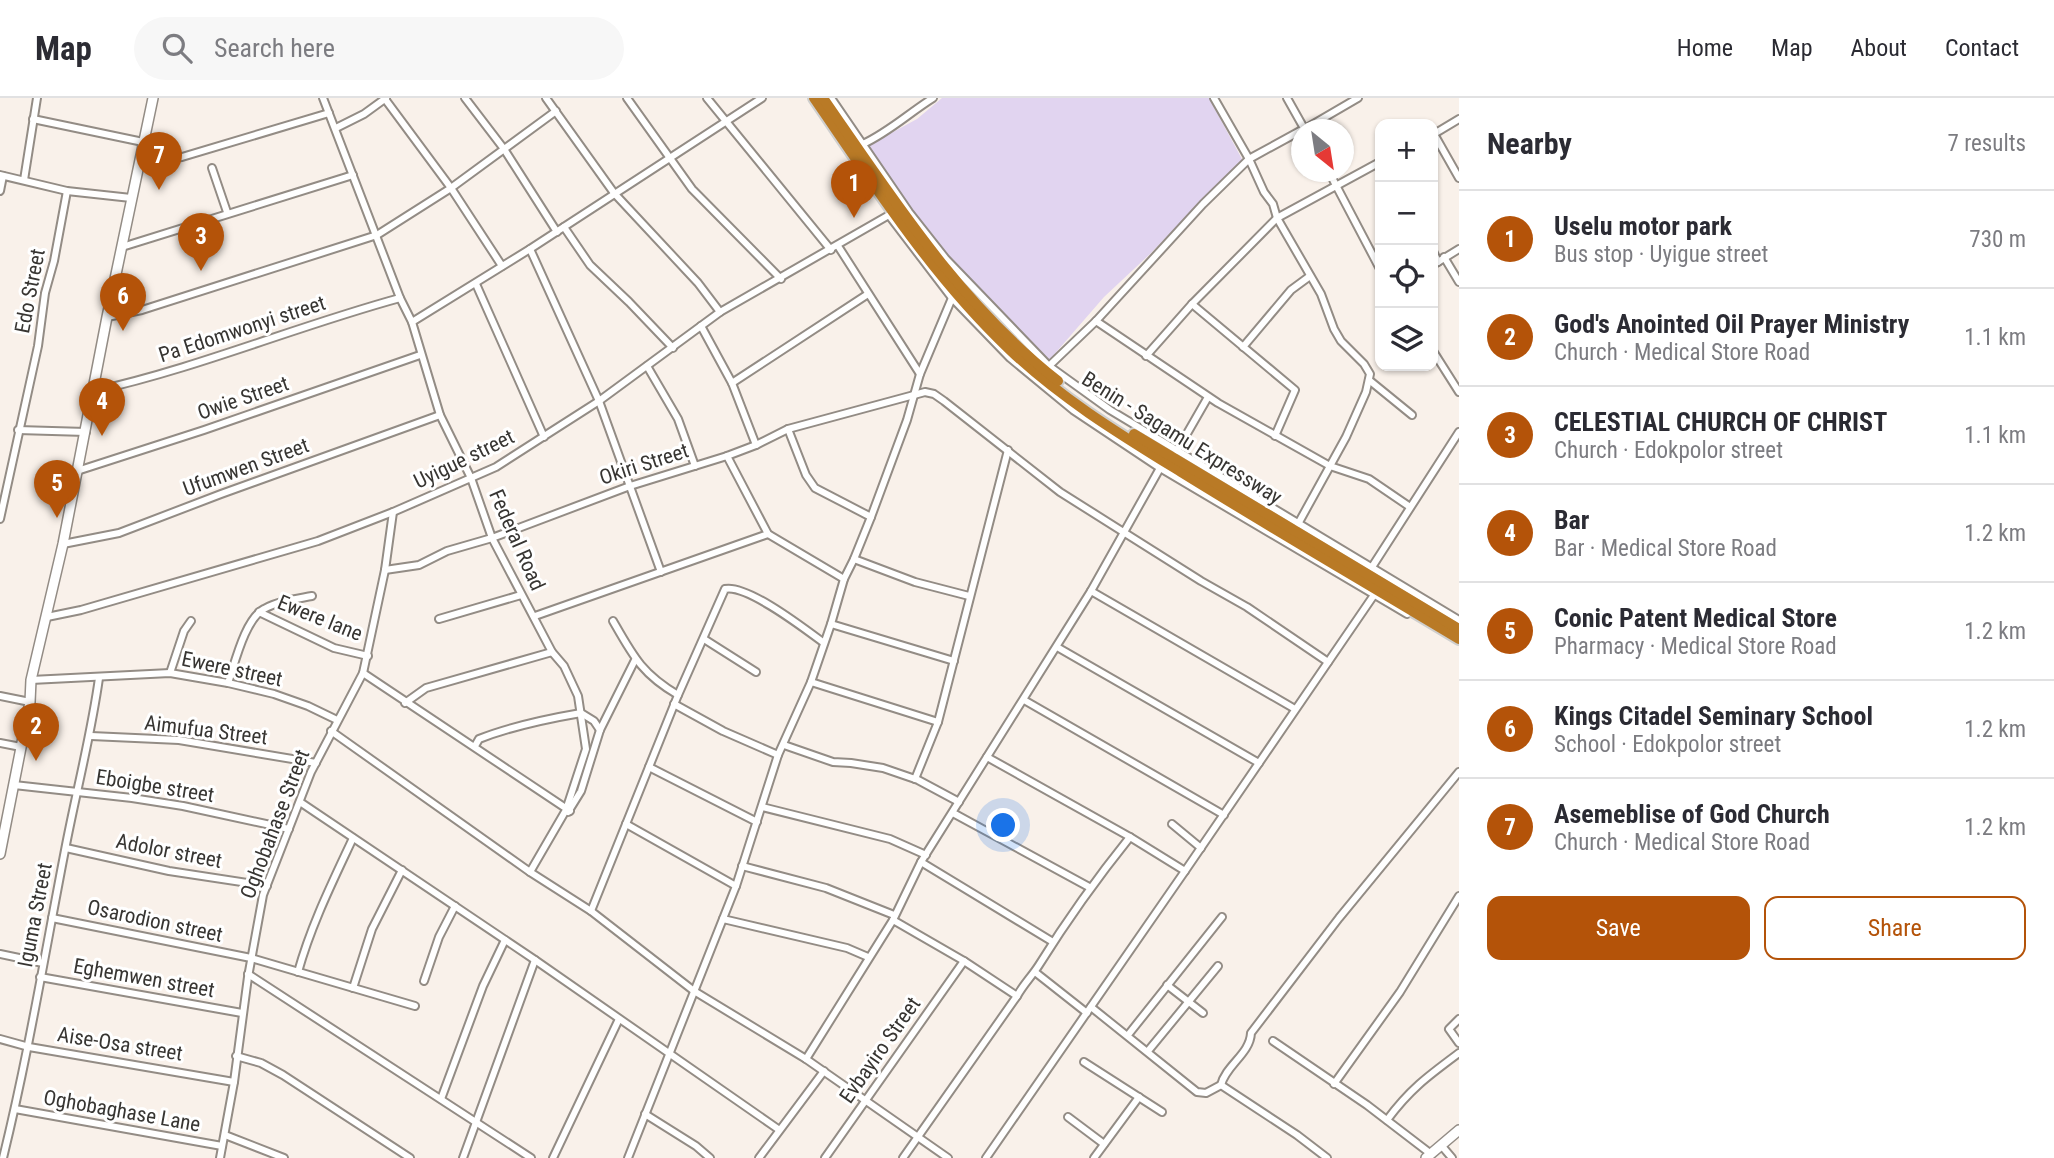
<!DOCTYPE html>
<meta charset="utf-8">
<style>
:root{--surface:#fff;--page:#f7f7f7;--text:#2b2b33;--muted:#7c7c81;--line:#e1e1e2;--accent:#b45309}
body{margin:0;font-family:"Roboto Condensed",sans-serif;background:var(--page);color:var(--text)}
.controls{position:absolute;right:21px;top:21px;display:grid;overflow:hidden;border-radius:14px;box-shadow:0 2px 5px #0004}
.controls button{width:63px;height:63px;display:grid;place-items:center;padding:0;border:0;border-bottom:2px solid var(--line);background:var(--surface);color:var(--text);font:35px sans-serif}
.compass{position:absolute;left:1291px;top:21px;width:63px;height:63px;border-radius:50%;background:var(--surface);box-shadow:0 2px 5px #0004;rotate:150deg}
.you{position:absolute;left:1004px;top:728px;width:24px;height:24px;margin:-18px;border:5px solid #fff;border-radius:50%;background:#1a73e8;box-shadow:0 0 0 10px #1a73e833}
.badge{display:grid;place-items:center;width:46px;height:46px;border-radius:50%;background:var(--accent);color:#fff;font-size:23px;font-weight:700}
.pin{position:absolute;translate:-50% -58px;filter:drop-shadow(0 2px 4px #0008)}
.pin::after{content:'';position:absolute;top:37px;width:24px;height:21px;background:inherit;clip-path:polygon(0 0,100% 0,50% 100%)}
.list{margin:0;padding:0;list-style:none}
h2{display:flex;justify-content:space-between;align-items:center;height:91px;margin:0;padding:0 28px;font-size:30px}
h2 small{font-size:23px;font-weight:400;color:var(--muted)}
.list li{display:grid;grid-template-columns:46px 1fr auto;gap:21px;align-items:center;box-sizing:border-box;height:98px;padding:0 28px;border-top:2px solid var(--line)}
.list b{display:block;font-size:26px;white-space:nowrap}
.list p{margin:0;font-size:23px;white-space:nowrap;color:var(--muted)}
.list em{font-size:23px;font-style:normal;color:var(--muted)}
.actions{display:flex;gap:14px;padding:21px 28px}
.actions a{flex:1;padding:16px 0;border:2px solid var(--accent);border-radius:14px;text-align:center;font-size:24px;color:var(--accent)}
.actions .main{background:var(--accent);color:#fff}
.icon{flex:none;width:38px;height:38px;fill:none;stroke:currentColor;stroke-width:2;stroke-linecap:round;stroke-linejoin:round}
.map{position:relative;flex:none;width:1459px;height:1060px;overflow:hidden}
header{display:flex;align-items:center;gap:42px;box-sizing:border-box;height:98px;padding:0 35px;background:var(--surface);border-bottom:2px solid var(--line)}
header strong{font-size:33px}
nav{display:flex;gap:38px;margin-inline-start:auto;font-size:24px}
.search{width:490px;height:63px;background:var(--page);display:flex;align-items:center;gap:18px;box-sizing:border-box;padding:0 24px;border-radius:38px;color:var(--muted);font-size:26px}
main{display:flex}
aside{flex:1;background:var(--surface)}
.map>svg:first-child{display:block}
</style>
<header>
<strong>Map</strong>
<div class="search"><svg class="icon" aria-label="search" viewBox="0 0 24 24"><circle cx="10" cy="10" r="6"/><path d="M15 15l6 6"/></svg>Search here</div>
<nav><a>Home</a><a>Map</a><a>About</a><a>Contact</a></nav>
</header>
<main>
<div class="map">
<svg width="1459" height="1060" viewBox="0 0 1459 1060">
<rect width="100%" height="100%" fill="#f9f1ea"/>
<!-- green -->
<path fill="#e1d4f0" d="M942,0H1209L1243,63L1193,111L1150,156L1104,199L1045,267C997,225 953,176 913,126C895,103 879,76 862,51L917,21Z"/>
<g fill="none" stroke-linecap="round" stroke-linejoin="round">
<!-- street casing -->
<g stroke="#938c85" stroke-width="10">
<g id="street">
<polyline points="323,0 400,200 412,224 440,317 471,380 492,440 552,554 564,568 578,598 586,651 566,712 530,774"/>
<polyline points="465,0 504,51 557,134"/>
<polyline points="546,0 614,95 698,185 720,214"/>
<polyline points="627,0 692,91 781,181"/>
<polyline points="707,0 831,152"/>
<polyline points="831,0 909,114 946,161 1049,268 1110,312 1459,522"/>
<polyline points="1214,0 1249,61 1264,94 1273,106 1277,120 1321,196 1334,231 1341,243 1364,266 1370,276 1366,294 1346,339 1298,426"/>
<polyline points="1287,0 1305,32"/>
<polyline points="385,1 451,90 502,168"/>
<polyline points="33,21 143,44"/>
<polyline points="1459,21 1434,36 1459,80"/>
<polyline points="336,30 364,16 386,0"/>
<polyline points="1303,32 1358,0"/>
<path d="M863,46C889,34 909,15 933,0"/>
<polyline points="140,64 182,59 329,15"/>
<polyline points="212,70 227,114"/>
<polyline points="1329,74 1380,171"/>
<polyline points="0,77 67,93 131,100"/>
<polyline points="24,82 37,0"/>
<polyline points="0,93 3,78"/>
<polyline points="891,120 952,200 1010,260 1073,312 1160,370 1407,516"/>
<polyline points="564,129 590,167 629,204 673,250"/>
<polyline points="838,148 920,276"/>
<polyline points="122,149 353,77"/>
<polyline points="530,151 599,303 661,474"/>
<polyline points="1433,153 1438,164"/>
<polyline points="1444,159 1459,184"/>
<polyline points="1433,167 1459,151"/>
<polyline points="476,186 544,339"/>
<polyline points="1192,206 1295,292 1275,338"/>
<polyline points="107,219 142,212 377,137 451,90 556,13"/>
<polyline points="1096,223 1218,305 1330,368 1369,381 1410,409"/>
<polyline points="412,224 530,151 762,0"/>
<polyline points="701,228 732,285 756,347"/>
<polyline points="1243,249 1291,192 1310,178"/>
<polyline points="1433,253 1459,294"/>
<polyline points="1146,258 1192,206 1277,120 1380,64"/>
<polyline points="647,268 678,321 695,368"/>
<polyline points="1049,268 1096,223 1203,106 1249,61 1302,32"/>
<polyline points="1369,282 1412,317"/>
<polyline points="732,285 868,196"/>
<path d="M94,293C198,270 297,228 400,200"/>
<polyline points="788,331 806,377 815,390 871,419"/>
<polyline points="18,332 86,334"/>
<polyline points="1177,353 1208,299"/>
<polyline points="727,358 768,436 844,481"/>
<polyline points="77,373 204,332 420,257"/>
<polyline points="0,421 38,248 45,195 54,163 67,93"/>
<polyline points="63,446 119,435 221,396 440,317"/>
<polyline points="854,461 915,484 969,498"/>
<polyline points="1372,469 1459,334"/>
<polyline points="385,472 419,467 447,453 492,440 630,388 727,358 756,347 788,331 925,294 934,296 944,303 1060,394 1201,483 1247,509 1328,564"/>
<polyline points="1091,493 1295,611"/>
<polyline points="259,514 334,550 368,558"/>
<polyline points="535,518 768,436"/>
<polyline points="47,519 81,512 318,443 393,414 496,369 599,303 720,214 889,117"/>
<polyline points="439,521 521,497"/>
<path d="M613,523C633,558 642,576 678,597"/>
<polyline points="831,526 954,563"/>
<polyline points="704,541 756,574"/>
<polyline points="1057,549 1259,665"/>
<polyline points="170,575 184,533 191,523"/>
<polyline points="363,575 570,713"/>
<polyline points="31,582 170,575 228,585 274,596 308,608 337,622"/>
<polyline points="811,584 938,624"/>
<path d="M228,585C235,565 245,521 264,511C278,503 296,501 312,498"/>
<polyline points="0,598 30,604"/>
<polyline points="1024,602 1224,717"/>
<polyline points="405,605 426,590 552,554"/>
<polyline points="674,606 723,633 778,657"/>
<polyline points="331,633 530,774 591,813 694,893 806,961 893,822 921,764 1091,493 1164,363"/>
<polyline points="91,638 179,642 316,665"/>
<polyline points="0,645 21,649"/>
<polyline points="784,647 833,664 851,665 883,670 918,682 959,704"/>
<path d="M475,648L479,641C512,628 546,621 581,615L594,623L600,632"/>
<polyline points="987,659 1130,739 1185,773"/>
<polyline points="649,669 757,724"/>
<polyline points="915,681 938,624 1008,352"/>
<polyline points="14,687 132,700 183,708 289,731"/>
<polyline points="300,704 535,862 778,1031"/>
<polyline points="762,709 890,741 926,757"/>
<polyline points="568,714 581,693 600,632 635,562"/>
<polyline points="953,715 1089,789"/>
<polyline points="626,726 736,788"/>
<polyline points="1172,726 1201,750"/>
<polyline points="66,750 169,773 267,788"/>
<polyline points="921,764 1053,844"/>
<polyline points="742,768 826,790 894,817"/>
<path d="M591,813L678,597L725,491C747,486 805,531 824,545"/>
<polyline points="52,820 251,860 415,908"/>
<polyline points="723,821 847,850 868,859"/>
<polyline points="893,822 964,863 1017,898"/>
<polyline points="0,856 43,865"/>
<path d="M298,874C311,827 333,783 353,740"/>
<polyline points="1035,874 1087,915"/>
<polyline points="248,876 531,1060"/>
<polyline points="40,879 242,915"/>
<polyline points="424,883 439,839 455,808"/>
<polyline points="1167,887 1203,915"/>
<polyline points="353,890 372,831 402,772"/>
<polyline points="1091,909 1197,994 1206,995 1221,987 1297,1037 1327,1060"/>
<polyline points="1459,921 1449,931 1459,945"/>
<polyline points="1128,937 1222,819"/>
<polyline points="0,941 29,949 234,984"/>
<polyline points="1273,943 1367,1007 1431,1056"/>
<polyline points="1148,953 1218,868"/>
<polyline points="236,958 261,965 283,977 410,1060"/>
<polyline points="806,961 948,1060"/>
<polyline points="1084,964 1162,1014"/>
<polyline points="1334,986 1400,894 1459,798"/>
<path d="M1221,987C1226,967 1250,956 1251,935L1339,820L1459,674"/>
<polyline points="441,1001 483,888 505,842"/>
<polyline points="15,1011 222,1048"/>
<polyline points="645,1016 696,1048 710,1060"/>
<polyline points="1068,1019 1104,1046"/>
<path d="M1387,1022C1410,991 1428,978 1459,955"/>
<polyline points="225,1037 284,1060"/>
<polyline points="1441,1047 1452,1060"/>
<path d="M3,1060C28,958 45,855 65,752C76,694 91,638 99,580"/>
<polyline points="220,1060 234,984 248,879 263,797 311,674 363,575 385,472 393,414"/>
<polyline points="463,1060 535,862"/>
<polyline points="553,1060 619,921"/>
<polyline points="628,1060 736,788 778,657 811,584 831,526 844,481 854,461 871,419 907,322 920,276 952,200"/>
<polyline points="759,1060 824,973"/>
<polyline points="825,1060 964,863"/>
<path d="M903,1060L1017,898C1023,887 1032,878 1039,867C1067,822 1097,780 1130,739"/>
<polyline points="986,1060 1185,773 1374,497"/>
<polyline points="1094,1060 1139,999"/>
</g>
</g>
<!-- secondary casing -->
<g stroke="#938c85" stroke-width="12">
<g id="secondary">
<polyline points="0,756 30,604 31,582 63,446 107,219 153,0"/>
<polyline points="1426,1060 1459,1032"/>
</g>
</g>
<!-- highway casing -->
<g stroke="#cfcfce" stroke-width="14">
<g id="highway">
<path d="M814,0C874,87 932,178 1009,251C1060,300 1121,337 1181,374C1273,431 1366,485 1459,541"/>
<path d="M823,0C893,101 960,206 1058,283"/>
<polyline points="1134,336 1459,531"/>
</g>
</g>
<!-- street -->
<use href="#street" stroke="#fff" stroke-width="6"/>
<!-- secondary -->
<use href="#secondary" stroke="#fff" stroke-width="9"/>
<!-- highway -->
<use href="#highway" stroke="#b97a26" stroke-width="10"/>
</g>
<g text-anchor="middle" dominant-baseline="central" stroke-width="6" stroke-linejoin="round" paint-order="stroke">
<!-- street labels -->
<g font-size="21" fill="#373532" stroke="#fff">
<text transform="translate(30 193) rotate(-79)">Edo Street</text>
<text transform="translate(242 231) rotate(-18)">Pa Edomwonyi street</text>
<text transform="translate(243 300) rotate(-19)">Owie Street</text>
<text transform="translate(1182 340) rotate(32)">Benin - Sagamu Expressway</text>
<text transform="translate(464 361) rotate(-26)">Uyigue street</text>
<text transform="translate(644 366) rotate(-18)">Okiri Street</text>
<text transform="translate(246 369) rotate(-20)">Ufumwen Street</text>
<text transform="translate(517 442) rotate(66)">Federal Road</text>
<text transform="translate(320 520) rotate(22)">Ewere lane</text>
<text transform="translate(232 571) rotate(12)">Ewere street</text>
<text transform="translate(206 632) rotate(7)">Aimufua Street</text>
<text transform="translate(155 688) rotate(9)">Eboigbe street</text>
<text transform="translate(275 726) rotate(-69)">Oghobahase Street</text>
<text transform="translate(169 753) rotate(11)">Adolor street</text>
<text transform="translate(35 817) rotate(-79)">Iguma Street</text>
<text transform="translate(155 823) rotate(12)">Osarodion street</text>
<text transform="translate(144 880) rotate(10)">Eghemwen street</text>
<text transform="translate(120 946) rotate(9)">Aise-Osa street</text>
<text transform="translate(880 952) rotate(-55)">Evbayiro Street</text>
<text transform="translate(122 1013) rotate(10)">Oghobaghase Lane</text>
</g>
</g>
</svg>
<div class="controls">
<button>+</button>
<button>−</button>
<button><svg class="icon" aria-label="locate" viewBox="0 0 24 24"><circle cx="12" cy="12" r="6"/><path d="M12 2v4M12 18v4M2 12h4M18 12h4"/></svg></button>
<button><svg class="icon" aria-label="layers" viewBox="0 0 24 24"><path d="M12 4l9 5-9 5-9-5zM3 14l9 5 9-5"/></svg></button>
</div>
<svg class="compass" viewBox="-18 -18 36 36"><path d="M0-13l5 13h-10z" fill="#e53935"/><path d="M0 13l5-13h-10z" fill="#7c7c81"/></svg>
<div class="you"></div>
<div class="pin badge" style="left:854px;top:120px">1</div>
<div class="pin badge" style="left:36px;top:663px">2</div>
<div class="pin badge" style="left:201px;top:173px">3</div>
<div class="pin badge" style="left:102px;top:338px">4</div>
<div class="pin badge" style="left:57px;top:420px">5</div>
<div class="pin badge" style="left:123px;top:233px">6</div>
<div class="pin badge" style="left:159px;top:92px">7</div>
</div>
<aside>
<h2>Nearby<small>7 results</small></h2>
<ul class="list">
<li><span class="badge">1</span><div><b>Uselu motor park</b><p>Bus stop · Uyigue street</p></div><em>730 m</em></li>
<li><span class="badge">2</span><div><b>God's Anointed Oil Prayer Ministry</b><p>Church · Medical Store Road</p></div><em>1.1 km</em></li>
<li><span class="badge">3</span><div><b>CELESTIAL CHURCH OF CHRIST</b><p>Church · Edokpolor street</p></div><em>1.1 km</em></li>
<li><span class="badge">4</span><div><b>Bar</b><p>Bar · Medical Store Road</p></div><em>1.2 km</em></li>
<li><span class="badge">5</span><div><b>Conic Patent Medical Store</b><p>Pharmacy · Medical Store Road</p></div><em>1.2 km</em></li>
<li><span class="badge">6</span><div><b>Kings Citadel Seminary School</b><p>School · Edokpolor street</p></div><em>1.2 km</em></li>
<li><span class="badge">7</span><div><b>Asemeblise of God Church</b><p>Church · Medical Store Road</p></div><em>1.2 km</em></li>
</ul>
<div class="actions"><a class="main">Save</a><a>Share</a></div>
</aside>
</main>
